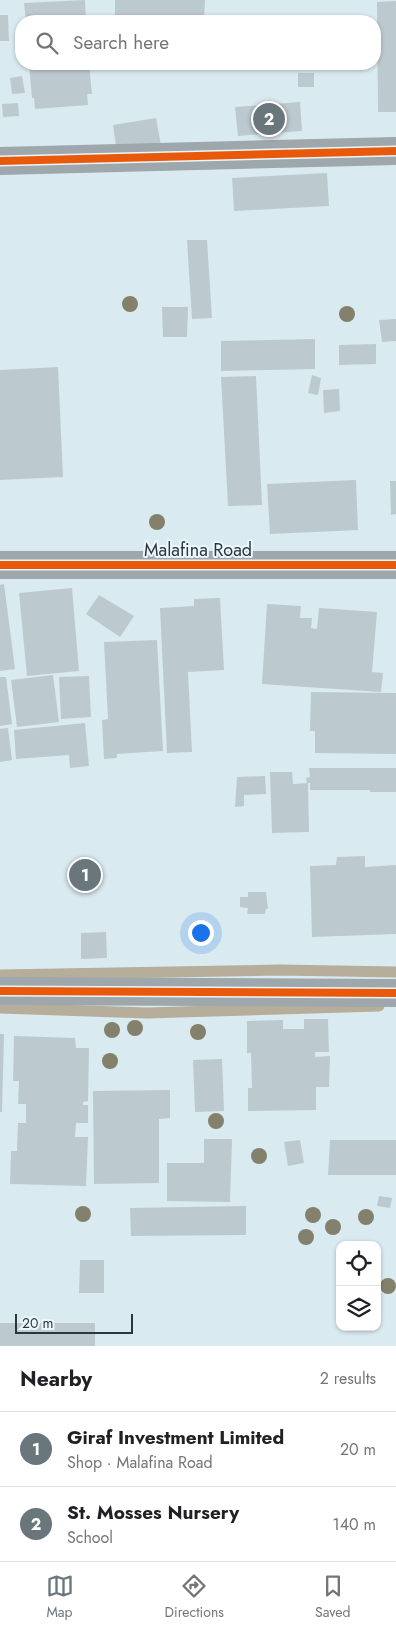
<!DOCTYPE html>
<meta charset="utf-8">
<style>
:root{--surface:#fff;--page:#f6f6f6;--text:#202124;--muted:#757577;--line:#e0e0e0;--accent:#69767c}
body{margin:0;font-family:Jost,sans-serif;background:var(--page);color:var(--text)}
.controls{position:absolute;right:15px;bottom:15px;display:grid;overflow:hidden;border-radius:10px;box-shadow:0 1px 4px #0004}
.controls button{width:45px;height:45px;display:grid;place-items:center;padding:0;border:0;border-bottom:1px solid var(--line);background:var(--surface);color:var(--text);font:25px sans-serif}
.scale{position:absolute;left:15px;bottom:12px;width:118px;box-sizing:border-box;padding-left:5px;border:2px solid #2c373d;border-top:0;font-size:14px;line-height:18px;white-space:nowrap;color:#2c373d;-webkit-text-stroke:4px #ecf7fc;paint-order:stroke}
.you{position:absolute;left:200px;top:932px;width:18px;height:18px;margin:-12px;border:4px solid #fff;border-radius:50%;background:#1a73e8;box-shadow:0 0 0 8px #1a73e833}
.badge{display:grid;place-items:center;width:32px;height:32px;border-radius:50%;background:var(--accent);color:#fff;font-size:16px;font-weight:700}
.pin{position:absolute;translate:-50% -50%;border:2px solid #fff;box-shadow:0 1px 5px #0006}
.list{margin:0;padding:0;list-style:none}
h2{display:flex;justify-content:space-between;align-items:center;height:65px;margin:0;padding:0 20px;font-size:21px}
h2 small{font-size:16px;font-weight:400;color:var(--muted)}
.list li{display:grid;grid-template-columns:32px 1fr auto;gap:15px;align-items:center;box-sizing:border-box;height:75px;padding:0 20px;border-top:1px solid var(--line)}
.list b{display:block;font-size:19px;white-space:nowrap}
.list p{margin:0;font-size:16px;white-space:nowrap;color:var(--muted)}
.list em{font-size:16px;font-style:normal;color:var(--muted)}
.icon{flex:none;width:28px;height:28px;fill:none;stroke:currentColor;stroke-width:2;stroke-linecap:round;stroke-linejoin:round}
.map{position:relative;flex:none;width:396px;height:1346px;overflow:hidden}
.search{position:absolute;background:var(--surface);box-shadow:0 1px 4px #0004;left:15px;right:15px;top:15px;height:55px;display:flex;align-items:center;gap:12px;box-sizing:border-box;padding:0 18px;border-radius:20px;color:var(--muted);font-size:19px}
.sheet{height:215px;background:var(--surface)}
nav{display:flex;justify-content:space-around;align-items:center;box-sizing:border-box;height:70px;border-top:1px solid var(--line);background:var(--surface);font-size:14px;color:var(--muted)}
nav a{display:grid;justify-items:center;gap:2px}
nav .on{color:var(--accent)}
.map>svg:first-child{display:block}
</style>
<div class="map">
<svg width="396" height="1346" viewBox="0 0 396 1346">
<rect width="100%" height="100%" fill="#daeaf1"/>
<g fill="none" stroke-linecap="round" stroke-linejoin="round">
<!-- stream -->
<g stroke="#b6ae9b" stroke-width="11">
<polyline points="0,975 280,970 396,972"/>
<polyline points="0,1008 147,1013 379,1006"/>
</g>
</g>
<!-- building -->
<g fill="#bccad0">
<polygon points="85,0 86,21 26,21 24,3"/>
<polygon points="115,0 205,0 204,21 123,21 124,15 115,15"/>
<polygon points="396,1 396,112 378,112 377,2"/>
<polygon points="0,15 8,15 9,41 0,41"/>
<polygon points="29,64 89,64 92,94 87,94 88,105 35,109 34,98 32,98"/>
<rect x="298" y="73" width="16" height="14"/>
<polygon points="22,76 25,93 12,94 10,78"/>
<polygon points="300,102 302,131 238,136 235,107"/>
<polygon points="18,103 19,116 3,117 2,104"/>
<polygon points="156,118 161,145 117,153 113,125"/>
<polygon points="327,173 329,206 234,211 232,178"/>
<polygon points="187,240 207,240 212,318 192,319"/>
<polygon points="162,307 188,307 187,337 163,337"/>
<polygon points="396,319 396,341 382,342 379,320"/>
<polygon points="315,339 315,369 221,371 221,341"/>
<polygon points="376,344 376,364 339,365 339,345"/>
<polygon points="58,367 63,477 0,480 0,370"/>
<polygon points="312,375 321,378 318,395 308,393"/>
<polygon points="256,376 262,505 228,506 221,377"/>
<polygon points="339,389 340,411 324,413 323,390"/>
<polygon points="356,480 358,530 270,534 267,484"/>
<polygon points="390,481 396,481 396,514 391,515"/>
<polygon points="4,584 15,669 0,671 0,585"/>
<polygon points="72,588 79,671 27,676 19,593"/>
<polygon points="99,595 134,616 120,637 86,614"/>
<polygon points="220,598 224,670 188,672 192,752 167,753 160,608 194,606 194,599"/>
<polygon points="267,604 301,606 300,618 312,618 311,628 317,629 319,608 377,612 372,672 383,673 381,692 262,684"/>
<polygon points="157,640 163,751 117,754 117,758 104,759 102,720 108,719 104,642"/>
<polygon points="53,675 59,722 17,727 11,680"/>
<polygon points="89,676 91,717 61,719 59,677"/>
<polygon points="0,677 6,677 12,724 0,726"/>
<polygon points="311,692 396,693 396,754 315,753 315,731 310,731"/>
<polygon points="85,723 89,766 70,768 69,755 16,759 14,730"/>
<polygon points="8,728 12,760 0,762 0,729"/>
<polygon points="309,768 396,768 396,792 370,792 370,790 310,790 310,783 307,783 306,778 310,777"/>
<polygon points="270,772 292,772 293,784 308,783 309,832 272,833"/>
<polygon points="265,776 266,794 244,795 244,806 235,807 237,777"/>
<polygon points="365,856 365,867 396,865 396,934 312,937 310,866 336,865 337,857"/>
<polygon points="248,892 266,892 268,909 266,909 265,914 247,914 248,908 240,907 240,897 248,897"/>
<polygon points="106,932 107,958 81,959 81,933"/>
<polygon points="304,1019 328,1019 329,1052 315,1052 315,1057 330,1056 329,1087 316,1087 316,1110 248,1111 248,1088 252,1088 251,1053 247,1053 247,1021 283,1020 283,1029 304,1029"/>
<polygon points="0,1034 4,1034 2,1112 0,1112"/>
<polygon points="14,1036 75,1038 76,1048 89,1048 88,1101 83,1102 83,1105 88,1105 88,1123 76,1123 75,1137 88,1137 86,1186 10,1184 11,1151 17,1151 18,1123 26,1123 26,1104 18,1104 19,1081 13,1081"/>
<polygon points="222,1059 224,1111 195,1112 193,1060"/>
<polygon points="170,1090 170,1118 159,1119 159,1183 94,1184 93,1091"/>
<polygon points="204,1139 232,1139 230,1202 167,1201 167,1163 204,1163"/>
<polygon points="300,1140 304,1163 288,1166 284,1142"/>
<polygon points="330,1140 396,1140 396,1175 328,1175"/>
<polygon points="379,1196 392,1198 390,1208 377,1206"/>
<polygon points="246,1206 246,1235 131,1236 130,1208"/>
<polygon points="80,1260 104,1260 104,1293 79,1293"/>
<rect x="0" y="1323" width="95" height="23"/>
</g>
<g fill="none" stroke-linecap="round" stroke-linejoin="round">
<!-- street -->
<g stroke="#9ea7ab" stroke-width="28">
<polyline points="0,161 396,151"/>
<polyline points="0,565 396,565"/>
<polyline points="0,991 396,993"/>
</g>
<!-- cycleway casing -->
<g stroke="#ecf7fc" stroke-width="11">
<g id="cycleway">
<polyline points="0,161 396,151"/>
<polyline points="0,565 396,565"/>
<polyline points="0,991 396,993"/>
</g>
</g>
<!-- cycleway -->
<use href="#cycleway" stroke="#e8590c" stroke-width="8"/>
</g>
<!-- trees -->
<g fill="#83806c">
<circle cx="130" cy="304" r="8"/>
<circle cx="347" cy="314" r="8"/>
<circle cx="157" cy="522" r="8"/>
<circle cx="135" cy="1028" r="8"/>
<circle cx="112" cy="1030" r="8"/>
<circle cx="198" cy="1032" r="8"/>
<circle cx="110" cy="1061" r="8"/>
<circle cx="216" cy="1121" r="8"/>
<circle cx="259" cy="1156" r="8"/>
<circle cx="83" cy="1214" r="8"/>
<circle cx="313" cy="1215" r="8"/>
<circle cx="366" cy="1217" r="8"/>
<circle cx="333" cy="1227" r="8"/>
<circle cx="306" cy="1237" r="8"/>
<circle cx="388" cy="1286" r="8"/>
</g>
<g text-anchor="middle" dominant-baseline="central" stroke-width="4" stroke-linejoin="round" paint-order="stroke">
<!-- street labels -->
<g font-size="18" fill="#2c373d" stroke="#ecf7fc">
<text x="198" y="550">Malafina Road</text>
</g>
</g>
</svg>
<div class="controls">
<button><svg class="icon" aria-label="locate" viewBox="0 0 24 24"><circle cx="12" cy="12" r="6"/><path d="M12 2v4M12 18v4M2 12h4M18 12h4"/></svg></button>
<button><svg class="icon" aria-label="layers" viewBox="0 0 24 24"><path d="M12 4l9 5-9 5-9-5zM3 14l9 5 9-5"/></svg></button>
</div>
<div class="scale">20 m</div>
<div class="you"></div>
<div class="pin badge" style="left:85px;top:875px">1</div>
<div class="pin badge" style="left:269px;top:119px">2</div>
<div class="search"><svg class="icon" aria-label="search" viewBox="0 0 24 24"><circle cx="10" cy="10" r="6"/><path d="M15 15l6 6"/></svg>Search here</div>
</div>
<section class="sheet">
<h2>Nearby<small>2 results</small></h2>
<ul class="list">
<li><span class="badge">1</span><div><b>Giraf Investment Limited</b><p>Shop · Malafina Road</p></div><em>20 m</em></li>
<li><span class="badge">2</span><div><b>St. Mosses Nursery</b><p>School</p></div><em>140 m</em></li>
</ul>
</section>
<nav>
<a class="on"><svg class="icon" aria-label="map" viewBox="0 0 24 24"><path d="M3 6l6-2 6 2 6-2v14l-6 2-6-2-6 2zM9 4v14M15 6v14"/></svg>Map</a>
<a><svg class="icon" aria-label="directions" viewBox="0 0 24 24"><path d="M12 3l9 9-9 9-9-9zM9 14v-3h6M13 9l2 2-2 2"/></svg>Directions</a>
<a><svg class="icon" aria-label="saved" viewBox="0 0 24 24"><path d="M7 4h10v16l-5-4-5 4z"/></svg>Saved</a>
</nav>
